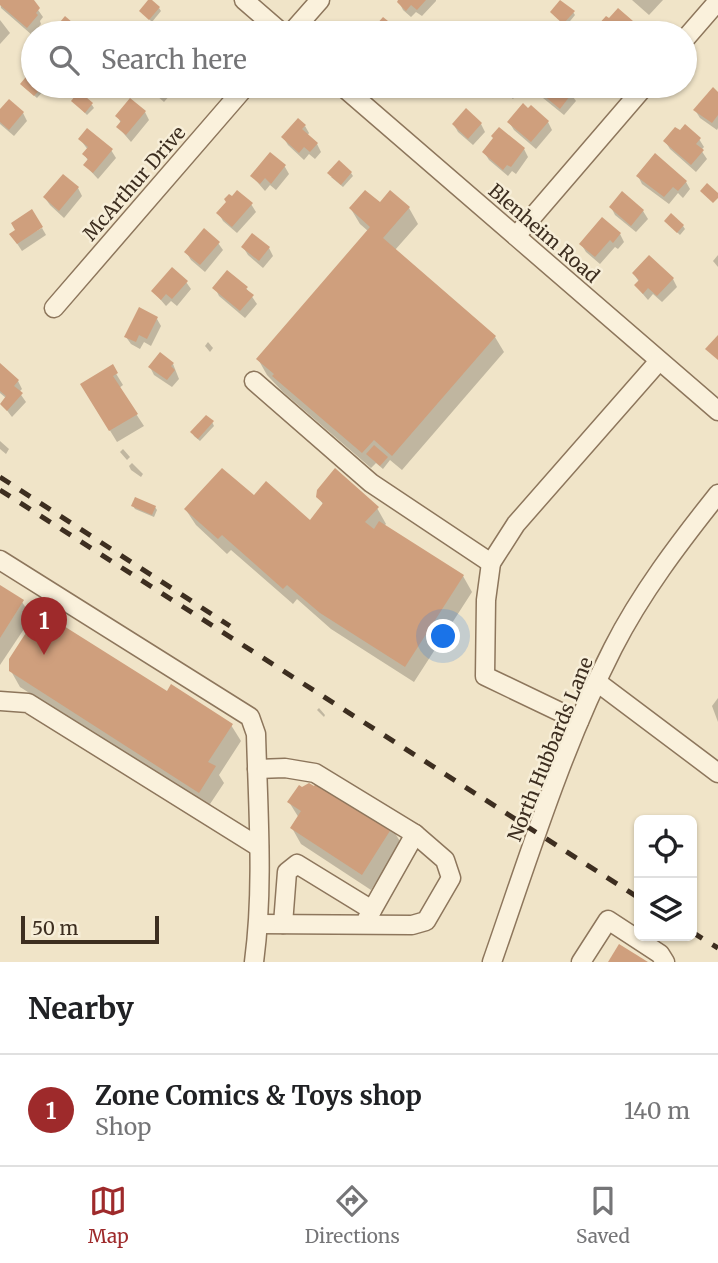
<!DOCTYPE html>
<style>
:root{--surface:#fff;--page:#f6f6f6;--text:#202124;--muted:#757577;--line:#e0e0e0;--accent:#9e2a2b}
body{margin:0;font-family:Merriweather,serif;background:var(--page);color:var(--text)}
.controls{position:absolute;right:21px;bottom:21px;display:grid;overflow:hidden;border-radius:10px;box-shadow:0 2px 5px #0004}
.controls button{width:63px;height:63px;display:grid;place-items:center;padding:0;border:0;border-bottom:2px solid var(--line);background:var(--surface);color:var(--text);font:35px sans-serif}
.scale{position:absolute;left:21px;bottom:18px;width:138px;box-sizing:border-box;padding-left:7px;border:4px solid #3d2e20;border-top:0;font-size:19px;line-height:24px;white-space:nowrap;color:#3d2e20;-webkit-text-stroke:5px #f7eed8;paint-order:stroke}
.you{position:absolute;left:444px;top:637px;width:24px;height:24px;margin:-18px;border:5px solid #fff;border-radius:50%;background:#1a73e8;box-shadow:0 0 0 10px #1a73e833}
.badge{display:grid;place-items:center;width:46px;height:46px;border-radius:50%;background:var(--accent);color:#fff;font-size:23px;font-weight:700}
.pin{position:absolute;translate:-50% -58px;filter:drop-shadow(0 2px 4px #0008)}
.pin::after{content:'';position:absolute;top:37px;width:24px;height:21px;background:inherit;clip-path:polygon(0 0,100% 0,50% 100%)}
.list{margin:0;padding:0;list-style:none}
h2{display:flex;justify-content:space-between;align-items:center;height:91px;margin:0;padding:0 28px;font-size:30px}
h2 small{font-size:23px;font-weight:400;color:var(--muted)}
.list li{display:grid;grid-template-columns:46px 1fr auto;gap:21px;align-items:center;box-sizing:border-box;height:112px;padding:0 28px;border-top:2px solid var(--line)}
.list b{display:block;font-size:26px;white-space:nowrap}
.list p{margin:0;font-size:23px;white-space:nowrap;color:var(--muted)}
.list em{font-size:23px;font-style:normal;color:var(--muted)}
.icon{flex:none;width:38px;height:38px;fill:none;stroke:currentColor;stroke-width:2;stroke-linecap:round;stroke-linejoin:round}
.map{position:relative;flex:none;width:718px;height:962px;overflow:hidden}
.search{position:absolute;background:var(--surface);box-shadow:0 2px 5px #0004;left:21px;right:21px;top:21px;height:77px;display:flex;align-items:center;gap:18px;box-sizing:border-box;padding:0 24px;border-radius:38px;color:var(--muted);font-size:26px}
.sheet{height:203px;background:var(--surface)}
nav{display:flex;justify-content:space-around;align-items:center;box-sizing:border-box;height:98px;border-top:2px solid var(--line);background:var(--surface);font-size:19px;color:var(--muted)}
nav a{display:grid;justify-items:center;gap:4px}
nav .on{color:var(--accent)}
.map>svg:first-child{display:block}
</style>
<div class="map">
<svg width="718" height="962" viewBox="0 0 718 962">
<rect width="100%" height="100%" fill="#f0e4c8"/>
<!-- shadow -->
<g fill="#0003">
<polygon points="0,0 31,0 43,17 40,21 41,24 32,35 1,8"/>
<polygon points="401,0 436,0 436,1 422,16 416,12 411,17 403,10 399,2"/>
<polygon points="632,0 663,0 649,15"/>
<polygon points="159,8 161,11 152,22 141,11"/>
<polygon points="618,10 632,22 636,30 634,33 603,33 599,26 609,20"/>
<polygon points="573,12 575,15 566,26 554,15"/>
<polygon points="0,20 10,33 0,44"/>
<polygon points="181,25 189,33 174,33"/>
<polygon points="30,75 33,78 33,86 43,86 45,89 37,98 24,87"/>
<polygon points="153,86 178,86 164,102 156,95"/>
<polygon points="498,86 516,86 513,89 517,94 513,99"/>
<polygon points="542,86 562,86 571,94 576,101 564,115 543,98 539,90"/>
<polygon points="718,94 718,128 717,130 700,118 695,110"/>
<polygon points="73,101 92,105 94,108 87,115"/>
<polygon points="528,110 548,122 552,130 536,149 514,130 509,122"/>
<polygon points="0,111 23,113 27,121 14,136 0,124"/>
<polygon points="145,112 149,120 131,142 118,127 121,123 117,116"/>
<polygon points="481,124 485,132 473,145 458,132 454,125"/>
<polygon points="305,126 309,133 307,136 317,144 321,152 315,159 309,154 304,160 288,145 283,137"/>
<polygon points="680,133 699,139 704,147 701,150 707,159 696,172 670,149 665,141"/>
<polygon points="80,139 111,150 116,158 98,179 85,165 89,162 84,154 88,150"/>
<polygon points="524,149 528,157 516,174 512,171 508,176 489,160 484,152"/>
<polygon points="271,154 285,167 289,174 276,190 270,185 265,191 252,176"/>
<polygon points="351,173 353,176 343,187 331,177"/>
<polygon points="64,176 78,188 82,196 64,218 50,205 45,198"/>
<polygon points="638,176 686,182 690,189 683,198 678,193 669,204 642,184"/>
<polygon points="251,204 256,212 237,233 223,221 219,214"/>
<polygon points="380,205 409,208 418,224 395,250 495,337 504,352 402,470 390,460 383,469 376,463 371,468 283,392 267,375 258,359 368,231 360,224 351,209"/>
<polygon points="611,207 643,211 648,219 636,232 615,215"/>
<polygon points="668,224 683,226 685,229 680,235"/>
<polygon points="42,228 46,235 22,251 16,242"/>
<polygon points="620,234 624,242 618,249 615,247 600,264 586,252 581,244"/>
<polygon points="218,243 223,250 205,272 191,260 186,252"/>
<polygon points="243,247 269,248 273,256 263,268 248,255"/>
<polygon points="718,255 718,267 713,261"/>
<polygon points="634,274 673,279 677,287 662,302 653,294 648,300 636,286 639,282"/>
<polygon points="186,282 191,289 177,306 171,301 166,306 153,291"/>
<polygon points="215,288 246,288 257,304 245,318 219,296"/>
<polygon points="157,319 161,326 151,346 144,342 140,349 131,344 126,337"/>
<polygon points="208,342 213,348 210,352 205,346"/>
<polygon points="173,364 179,379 172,387 154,375 150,367"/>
<polygon points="0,366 18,381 22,389 19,392 26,402 12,417 2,404 6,398 0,393"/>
<polygon points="112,367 123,385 119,388 144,426 117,442 82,385"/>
<polygon points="212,422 214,426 200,441 194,436 192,432"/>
<polygon points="0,441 9,449 6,454 0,449"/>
<polygon points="123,449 130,457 127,460 120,452"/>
<polygon points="132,463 143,474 141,477 131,470 129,466"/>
<polygon points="318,496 377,508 386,524 384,526 463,576 472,592 414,682 331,629 297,599 293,604 231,550 227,554 196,525 186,510 254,498 310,522 324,506"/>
<polygon points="133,506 155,507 157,510 154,517 135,509"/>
<polygon points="0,587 22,602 32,617 0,665"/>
<polygon points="11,671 167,694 231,725 241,741 219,775 224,783 208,807 20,687"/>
<polygon points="718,698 718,722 712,706"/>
<polygon points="319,708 325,715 324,717 317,710"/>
<polygon points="289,802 392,828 401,843 371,890 301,844 292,828 299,818"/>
</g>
<!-- building -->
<g fill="#cf9f7d">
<polygon points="0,0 34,0 40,8 36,13 38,15 27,28 0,5"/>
<polygon points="148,0 152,0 160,7 149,20 139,11"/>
<polygon points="398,0 426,0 417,10 411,5 406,11 397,2"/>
<polygon points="560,0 575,11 563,24 550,12"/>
<polygon points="618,8 633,21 623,33 605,33 597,26 606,16 609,18"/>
<polygon points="65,16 81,30 78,33 62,33 55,28"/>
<polygon points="383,17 403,33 369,33"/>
<polygon points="30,72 33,75 33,86 43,86 34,96 20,84"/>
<polygon points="540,86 565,86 573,92 560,109 537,90"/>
<polygon points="713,87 718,92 718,115 712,123 693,110"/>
<polygon points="79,91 93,103 85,113 71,101"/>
<polygon points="130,98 146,111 126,135 116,127 121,121 115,116"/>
<polygon points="9,99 24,112 9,130 0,122 0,109"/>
<polygon points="523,103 528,108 531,105 549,121 531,142 507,122"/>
<polygon points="466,108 482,123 468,139 452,124"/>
<polygon points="298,118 306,125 302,129 318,143 310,152 304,147 299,153 281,137"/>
<polygon points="685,124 701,138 696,144 704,150 691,165 663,141 675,127 680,130"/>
<polygon points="499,127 525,148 511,167 507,165 503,170 482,152 493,138 491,136"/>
<polygon points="87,128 113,149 93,173 83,165 88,159 82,154 88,147 78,139"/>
<polygon points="270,152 286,165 271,184 265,178 260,184 250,176"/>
<polygon points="655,153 687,181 678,191 673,187 664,197 636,176"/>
<polygon points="339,160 352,172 341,185 327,173"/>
<polygon points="63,174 79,187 59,211 43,197"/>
<polygon points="707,183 718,193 718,198 713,203 700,191"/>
<polygon points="237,190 253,203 232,227 216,213 226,202 224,199 229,194 232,196"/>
<polygon points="365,190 380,202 390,190 410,207 383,238 496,336 392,456 374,440 362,453 272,376 274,374 256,359 370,227 349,208"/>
<polygon points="622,191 644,210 631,226 609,207"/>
<polygon points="32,209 43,227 17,244 9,234 15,230 11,223"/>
<polygon points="671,213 684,225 677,233 664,221"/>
<polygon points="602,217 621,233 613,243 610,240 595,257 579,244"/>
<polygon points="204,228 220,242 200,265 184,252"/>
<polygon points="252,233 270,247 259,261 241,247"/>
<polygon points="649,255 674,278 657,296 648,288 643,294 634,285 639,280 632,273"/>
<polygon points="172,267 188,281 172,299 166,294 161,300 151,291"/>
<polygon points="227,270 248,287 246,289 254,295 240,311 212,288"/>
<polygon points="139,307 158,317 147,339 139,335 136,342 124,337"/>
<polygon points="718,335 718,360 705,349"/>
<polygon points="160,352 174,363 171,366 175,370 167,380 148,367"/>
<polygon points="0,363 19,380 14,386 23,393 7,411 0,404 6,396 0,391"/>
<polygon points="113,364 118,373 113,376 138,414 109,431 80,384"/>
<polygon points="206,415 214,421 198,439 190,432"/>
<polygon points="374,445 388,457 380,466 366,454"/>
<polygon points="222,468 254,495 266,481 310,520 323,503 316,497 317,490 335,468 379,507 365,522 374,529 379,521 464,575 405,667 320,613 287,585 283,589 222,535 218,539 184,509"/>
<polygon points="135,497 156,506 152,515 131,506"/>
<polygon points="0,585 24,600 0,638"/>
<polygon points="40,611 167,691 171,684 233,724 208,762 216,766 199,793 9,671 9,659"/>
<polygon points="320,778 393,826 362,875 290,828 301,811 287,802 299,785 302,787 309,783 314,786"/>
<polygon points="619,944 648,962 608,962"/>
</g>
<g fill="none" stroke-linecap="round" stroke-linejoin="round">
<!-- minor casing -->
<g stroke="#8d765c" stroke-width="21">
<g id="minor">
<polyline points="244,0 282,33"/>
<polyline points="291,33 320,0"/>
<polyline points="685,39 718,1"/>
<polyline points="342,86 718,411"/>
<polyline points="516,236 645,86"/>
<polyline points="54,308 246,86"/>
<polyline points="254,381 371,483 491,563"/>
<path d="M0,560L250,717L256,734C258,810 264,887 254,962"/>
<polyline points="597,682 718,773"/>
<polyline points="0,701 28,703 259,847"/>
<polyline points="579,721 485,676 486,600 491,563 516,524 659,361"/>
<polyline points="257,769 285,768 315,773 415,834 445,860 451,878 426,921 412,925 259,924"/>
<polyline points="367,919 415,834"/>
<polyline points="283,924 287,872 297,864 372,910"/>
<path d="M492,962C529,856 562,748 613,648C641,593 679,543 718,494"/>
<polyline points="581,962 608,920 660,954 665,962"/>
</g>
</g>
<!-- minor -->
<use href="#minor" stroke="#faf1dc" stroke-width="18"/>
<!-- rail -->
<g stroke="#3d2e20" stroke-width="5" stroke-dasharray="12 12" stroke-linecap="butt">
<polyline points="0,477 230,626"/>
<polyline points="0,490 639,898"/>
<polyline points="692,932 718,948"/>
</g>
</g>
<g text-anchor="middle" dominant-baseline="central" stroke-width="5" stroke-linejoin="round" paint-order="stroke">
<!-- street labels -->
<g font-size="19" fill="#3d2e20" stroke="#f7eed8">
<text transform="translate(134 183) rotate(-49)">McArthur Drive</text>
<text transform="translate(544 233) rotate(41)">Blenheim Road</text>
<text transform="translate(550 749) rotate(-68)">North Hubbards Lane</text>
</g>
</g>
</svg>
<div class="controls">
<button><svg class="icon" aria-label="locate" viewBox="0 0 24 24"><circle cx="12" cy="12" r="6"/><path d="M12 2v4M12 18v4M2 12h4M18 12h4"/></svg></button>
<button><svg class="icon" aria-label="layers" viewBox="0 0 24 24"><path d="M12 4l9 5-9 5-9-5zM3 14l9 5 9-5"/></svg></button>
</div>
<div class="scale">50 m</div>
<div class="you"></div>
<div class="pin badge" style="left:44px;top:655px">1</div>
<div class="search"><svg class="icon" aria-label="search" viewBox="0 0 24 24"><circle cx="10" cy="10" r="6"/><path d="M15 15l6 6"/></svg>Search here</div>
</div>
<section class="sheet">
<h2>Nearby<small></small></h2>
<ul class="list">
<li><span class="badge">1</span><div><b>Zone Comics &amp; Toys shop</b><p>Shop</p></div><em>140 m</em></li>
</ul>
</section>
<nav>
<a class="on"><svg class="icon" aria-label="map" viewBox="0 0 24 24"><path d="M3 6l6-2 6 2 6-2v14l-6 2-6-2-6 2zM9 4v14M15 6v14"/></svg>Map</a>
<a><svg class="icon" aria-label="directions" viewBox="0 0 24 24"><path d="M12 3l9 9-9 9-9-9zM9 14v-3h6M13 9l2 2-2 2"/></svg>Directions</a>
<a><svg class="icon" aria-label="saved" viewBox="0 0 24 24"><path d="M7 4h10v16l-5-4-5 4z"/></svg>Saved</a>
</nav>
